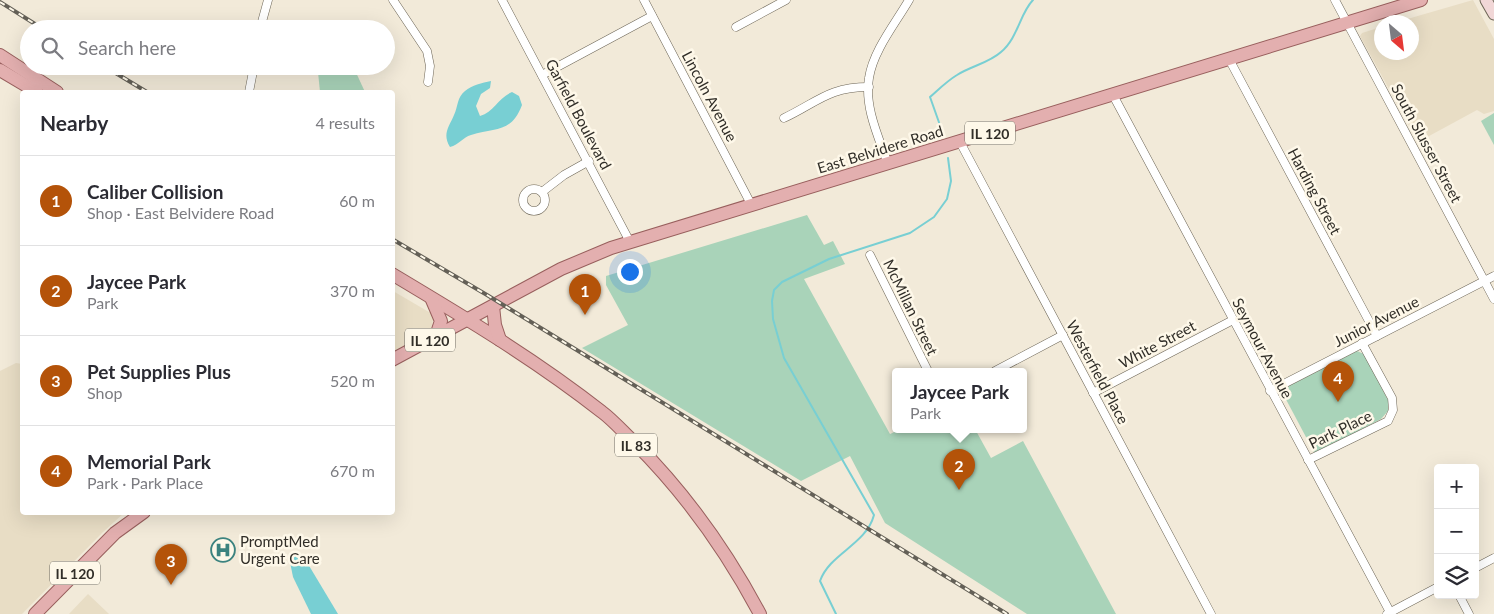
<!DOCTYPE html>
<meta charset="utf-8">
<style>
:root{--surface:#fff;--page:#f2f2f3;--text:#2b2b33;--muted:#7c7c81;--line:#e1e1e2;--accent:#b45309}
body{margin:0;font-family:Lato,sans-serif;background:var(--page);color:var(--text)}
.controls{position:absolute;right:15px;bottom:15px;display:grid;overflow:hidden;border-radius:5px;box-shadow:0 5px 20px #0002}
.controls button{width:45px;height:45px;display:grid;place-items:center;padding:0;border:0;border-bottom:1px solid var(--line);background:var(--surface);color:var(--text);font:25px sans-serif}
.compass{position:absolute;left:1374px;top:15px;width:45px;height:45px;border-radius:50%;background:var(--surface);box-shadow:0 5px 20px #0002;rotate:152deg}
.you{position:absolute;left:629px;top:271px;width:18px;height:18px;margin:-12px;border:4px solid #fff;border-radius:50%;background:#1a73e8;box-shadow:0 0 0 8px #1a73e833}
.badge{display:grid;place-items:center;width:32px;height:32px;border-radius:50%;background:var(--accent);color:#fff;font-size:16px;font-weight:700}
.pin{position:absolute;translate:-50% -41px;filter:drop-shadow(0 1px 2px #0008)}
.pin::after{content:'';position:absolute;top:26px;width:18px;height:15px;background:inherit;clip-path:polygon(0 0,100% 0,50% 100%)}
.popup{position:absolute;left:892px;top:368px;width:135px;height:65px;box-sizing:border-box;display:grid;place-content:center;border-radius:5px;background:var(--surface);filter:drop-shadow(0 1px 4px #0005);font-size:16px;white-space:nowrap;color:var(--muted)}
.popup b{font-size:19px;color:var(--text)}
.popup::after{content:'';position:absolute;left:50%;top:100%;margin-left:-10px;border:10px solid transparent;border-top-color:var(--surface)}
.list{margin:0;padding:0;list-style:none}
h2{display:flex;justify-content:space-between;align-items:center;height:65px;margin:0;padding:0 20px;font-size:21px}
h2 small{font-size:16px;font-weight:400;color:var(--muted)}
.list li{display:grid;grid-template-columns:32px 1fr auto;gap:15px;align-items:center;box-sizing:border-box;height:90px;padding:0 20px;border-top:1px solid var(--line)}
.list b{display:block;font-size:19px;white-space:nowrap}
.list p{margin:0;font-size:16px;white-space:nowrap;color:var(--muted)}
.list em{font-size:16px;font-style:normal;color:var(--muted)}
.icon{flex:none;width:28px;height:28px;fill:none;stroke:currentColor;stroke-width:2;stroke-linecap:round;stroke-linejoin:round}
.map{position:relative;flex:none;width:1494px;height:614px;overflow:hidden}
.search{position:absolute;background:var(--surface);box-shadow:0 5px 20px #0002;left:20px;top:20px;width:375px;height:55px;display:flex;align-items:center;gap:12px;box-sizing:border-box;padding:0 18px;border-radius:28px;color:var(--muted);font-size:19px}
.panel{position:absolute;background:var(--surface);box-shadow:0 5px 20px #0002;left:20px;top:90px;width:375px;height:425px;border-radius:5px}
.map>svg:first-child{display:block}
</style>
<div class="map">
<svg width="1494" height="614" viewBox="0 0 1494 614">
<rect width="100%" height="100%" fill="#f2ead9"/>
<!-- built -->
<g fill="#e8ddc5">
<polygon points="1473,0 1494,39 1494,111 1484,114 1477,110 1418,142 1360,36 1362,33 1381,27 1382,52 1412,52 1412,22 1397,22"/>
<polygon points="393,291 434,315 431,330 393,352"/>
<polygon points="16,363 22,364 22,512 124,513 103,532 22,614 0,614 0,371"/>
<polygon points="88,594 109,614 69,614"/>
</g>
<!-- green -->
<g fill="#a9d3b9">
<polygon points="324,66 353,66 365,92 320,92 318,72"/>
<polygon points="1494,113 1494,145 1481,121"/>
<polygon points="807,215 824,245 833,241 845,264 804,279 890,434 901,429 975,429 991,458 1023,441 1116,614 1027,614 885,523 850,456 801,481 582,348 628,325 606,285 606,276"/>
<polygon points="1357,351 1364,354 1388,400 1388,411 1381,419 1315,454 1281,390"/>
</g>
<!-- water -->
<g fill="#78cfd3">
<path d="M491,81L490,88L481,94L476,106L480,116C494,112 498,98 512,92L519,96L522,105C511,134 495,127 471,135C463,137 459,145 450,147C442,134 449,127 454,115C458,107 457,97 465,91C472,85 482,83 491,81Z"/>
<polygon points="297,553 305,559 338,614 311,614 293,577 289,557"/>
</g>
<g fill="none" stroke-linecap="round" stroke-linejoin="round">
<!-- stream -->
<g stroke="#78cfd3" stroke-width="2">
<path d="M941,128L930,97C938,90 947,81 957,75C971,66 989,63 1001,52C1018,38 1020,13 1033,0"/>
<path d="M836,614L820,581C830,553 866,545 874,515L784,358L773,319L772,301L774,290L782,282L829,259L910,233L934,217L947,199L951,181L948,158"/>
</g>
<!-- street casing -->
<g stroke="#6c6556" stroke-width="9">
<g id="street">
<polyline points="393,0 427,51 430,66 428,82"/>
<polyline points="502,0 630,242"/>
<polyline points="644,0 752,206"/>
<polyline points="1335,0 1494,299"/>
<polyline points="736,27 786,0"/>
<polyline points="260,29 268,0"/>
<polyline points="1229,59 1377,336"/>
<polyline points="542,75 652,16"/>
<polyline points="249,92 254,66"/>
<polyline points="1113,95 1390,612"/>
<path d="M784,118C818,102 828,87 869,87"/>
<polyline points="960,142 1211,614"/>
<path d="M888,164C879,138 864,107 869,78C873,51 895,24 909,0"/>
<circle cx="534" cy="200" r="11"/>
<polyline points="542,192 564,175 589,161"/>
<polyline points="870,255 928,371"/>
<polyline points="995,371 1063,335"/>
<polyline points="1270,391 1494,276"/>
<polyline points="1093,393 1233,320"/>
<polyline points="1308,460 1388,421 1393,410 1392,398 1362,343"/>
<polyline points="1475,568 1494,558"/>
<polyline points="1459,595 1469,614"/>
<polyline points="1387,614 1438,587"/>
</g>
</g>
<!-- secondary casing -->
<g stroke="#6c6556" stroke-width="13">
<polyline id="secondary" points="1486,0 1494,14"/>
</g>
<!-- primary casing -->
<g stroke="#985f5d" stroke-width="14">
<g id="primary">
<polyline points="0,55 57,92"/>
<polyline points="0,70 37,92"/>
<path d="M392,274C464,317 536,360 602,412C614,421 624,433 635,443C686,494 726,550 760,614"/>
<polyline points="432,300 441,321 436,336"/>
<polyline points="493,306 495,325 500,340"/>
<polyline points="392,360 561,269 611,248 1421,0"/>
<polyline points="35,614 115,533 144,512"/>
</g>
</g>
<!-- street -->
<use href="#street" stroke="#fff" stroke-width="8"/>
<!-- secondary -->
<use href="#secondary" stroke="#f1d7d7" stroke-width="11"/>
<!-- primary -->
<use href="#primary" stroke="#e3afaf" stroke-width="12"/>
<!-- rail casing -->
<g stroke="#646057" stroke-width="4">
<g id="rail">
<polyline points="0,2 43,29"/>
<polyline points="104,66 147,92"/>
<polyline points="392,239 487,295 1007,614"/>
</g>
</g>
<!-- rail -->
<use href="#rail" stroke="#fef8e9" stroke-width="2" stroke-dasharray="5.5" stroke-linecap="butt"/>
</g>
<!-- icons -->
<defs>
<g id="hospital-ring" transform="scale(1.25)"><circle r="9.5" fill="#fef8e9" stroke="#3c837f" stroke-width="1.5"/><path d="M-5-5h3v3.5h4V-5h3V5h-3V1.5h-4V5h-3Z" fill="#3c837f"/></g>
</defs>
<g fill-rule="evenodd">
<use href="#hospital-ring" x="223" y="550"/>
</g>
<g text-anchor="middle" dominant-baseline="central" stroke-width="5" stroke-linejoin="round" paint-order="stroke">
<!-- shield labels -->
<g fill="#fef8e9" stroke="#6e6b62" stroke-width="1">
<rect x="965" y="121.5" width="50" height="23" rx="4"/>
<rect x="405" y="328.5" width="50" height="23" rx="4"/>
<rect x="615" y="433.5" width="42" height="23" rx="4"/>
<rect x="50" y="561.5" width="50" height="23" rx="4"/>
</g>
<g font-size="14" font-weight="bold" fill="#312e28">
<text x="990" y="133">IL 120</text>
<text x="430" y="340">IL 120</text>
<text x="636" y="445">IL 83</text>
<text x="75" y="573">IL 120</text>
</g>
<!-- street labels -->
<g font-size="15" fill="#312e28" stroke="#fef8e9">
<text transform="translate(710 96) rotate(62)">Lincoln Avenue</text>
<text transform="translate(579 114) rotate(62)">Garfield Boulevard</text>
<text transform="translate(1427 143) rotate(62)">South Slusser Street</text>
<text transform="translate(880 149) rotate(-17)">East Belvidere Road</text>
<text transform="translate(1315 191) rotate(62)">Harding Street</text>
<text transform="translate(911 307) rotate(64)">McMillan Street</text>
<text transform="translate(1376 321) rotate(-27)">Junior Avenue</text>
<text transform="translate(1157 344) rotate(-28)">White Street</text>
<text transform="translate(1263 348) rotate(62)">Seymour Avenue</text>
<text transform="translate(1098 372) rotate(62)">Westerfield Place</text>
<text transform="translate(1340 429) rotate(-26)">Park Place</text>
</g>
<!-- poi labels -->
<g font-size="15" fill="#312e28" stroke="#fef8e9" text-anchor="start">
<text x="240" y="541">PromptMed<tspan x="240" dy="17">Urgent Care</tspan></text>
</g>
</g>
</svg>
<div class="controls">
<button>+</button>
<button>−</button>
<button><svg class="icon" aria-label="layers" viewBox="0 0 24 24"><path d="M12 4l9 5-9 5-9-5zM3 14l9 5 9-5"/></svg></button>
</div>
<svg class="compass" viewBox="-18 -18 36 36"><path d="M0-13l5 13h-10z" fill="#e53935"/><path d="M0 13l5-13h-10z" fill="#7c7c81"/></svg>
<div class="you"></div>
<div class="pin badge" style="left:585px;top:315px">1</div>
<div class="pin badge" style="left:959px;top:490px">2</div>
<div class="popup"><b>Jaycee Park</b>Park</div>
<div class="pin badge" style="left:171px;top:585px">3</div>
<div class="pin badge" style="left:1338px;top:402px">4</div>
<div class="search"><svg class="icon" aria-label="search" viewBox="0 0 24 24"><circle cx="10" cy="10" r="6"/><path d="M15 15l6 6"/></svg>Search here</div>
<section class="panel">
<h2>Nearby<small>4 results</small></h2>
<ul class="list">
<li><span class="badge">1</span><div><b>Caliber Collision</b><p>Shop · East Belvidere Road</p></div><em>60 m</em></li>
<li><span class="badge">2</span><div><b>Jaycee Park</b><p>Park</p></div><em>370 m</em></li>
<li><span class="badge">3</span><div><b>Pet Supplies Plus</b><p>Shop</p></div><em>520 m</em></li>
<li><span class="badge">4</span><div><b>Memorial Park</b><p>Park · Park Place</p></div><em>670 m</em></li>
</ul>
</section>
</div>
